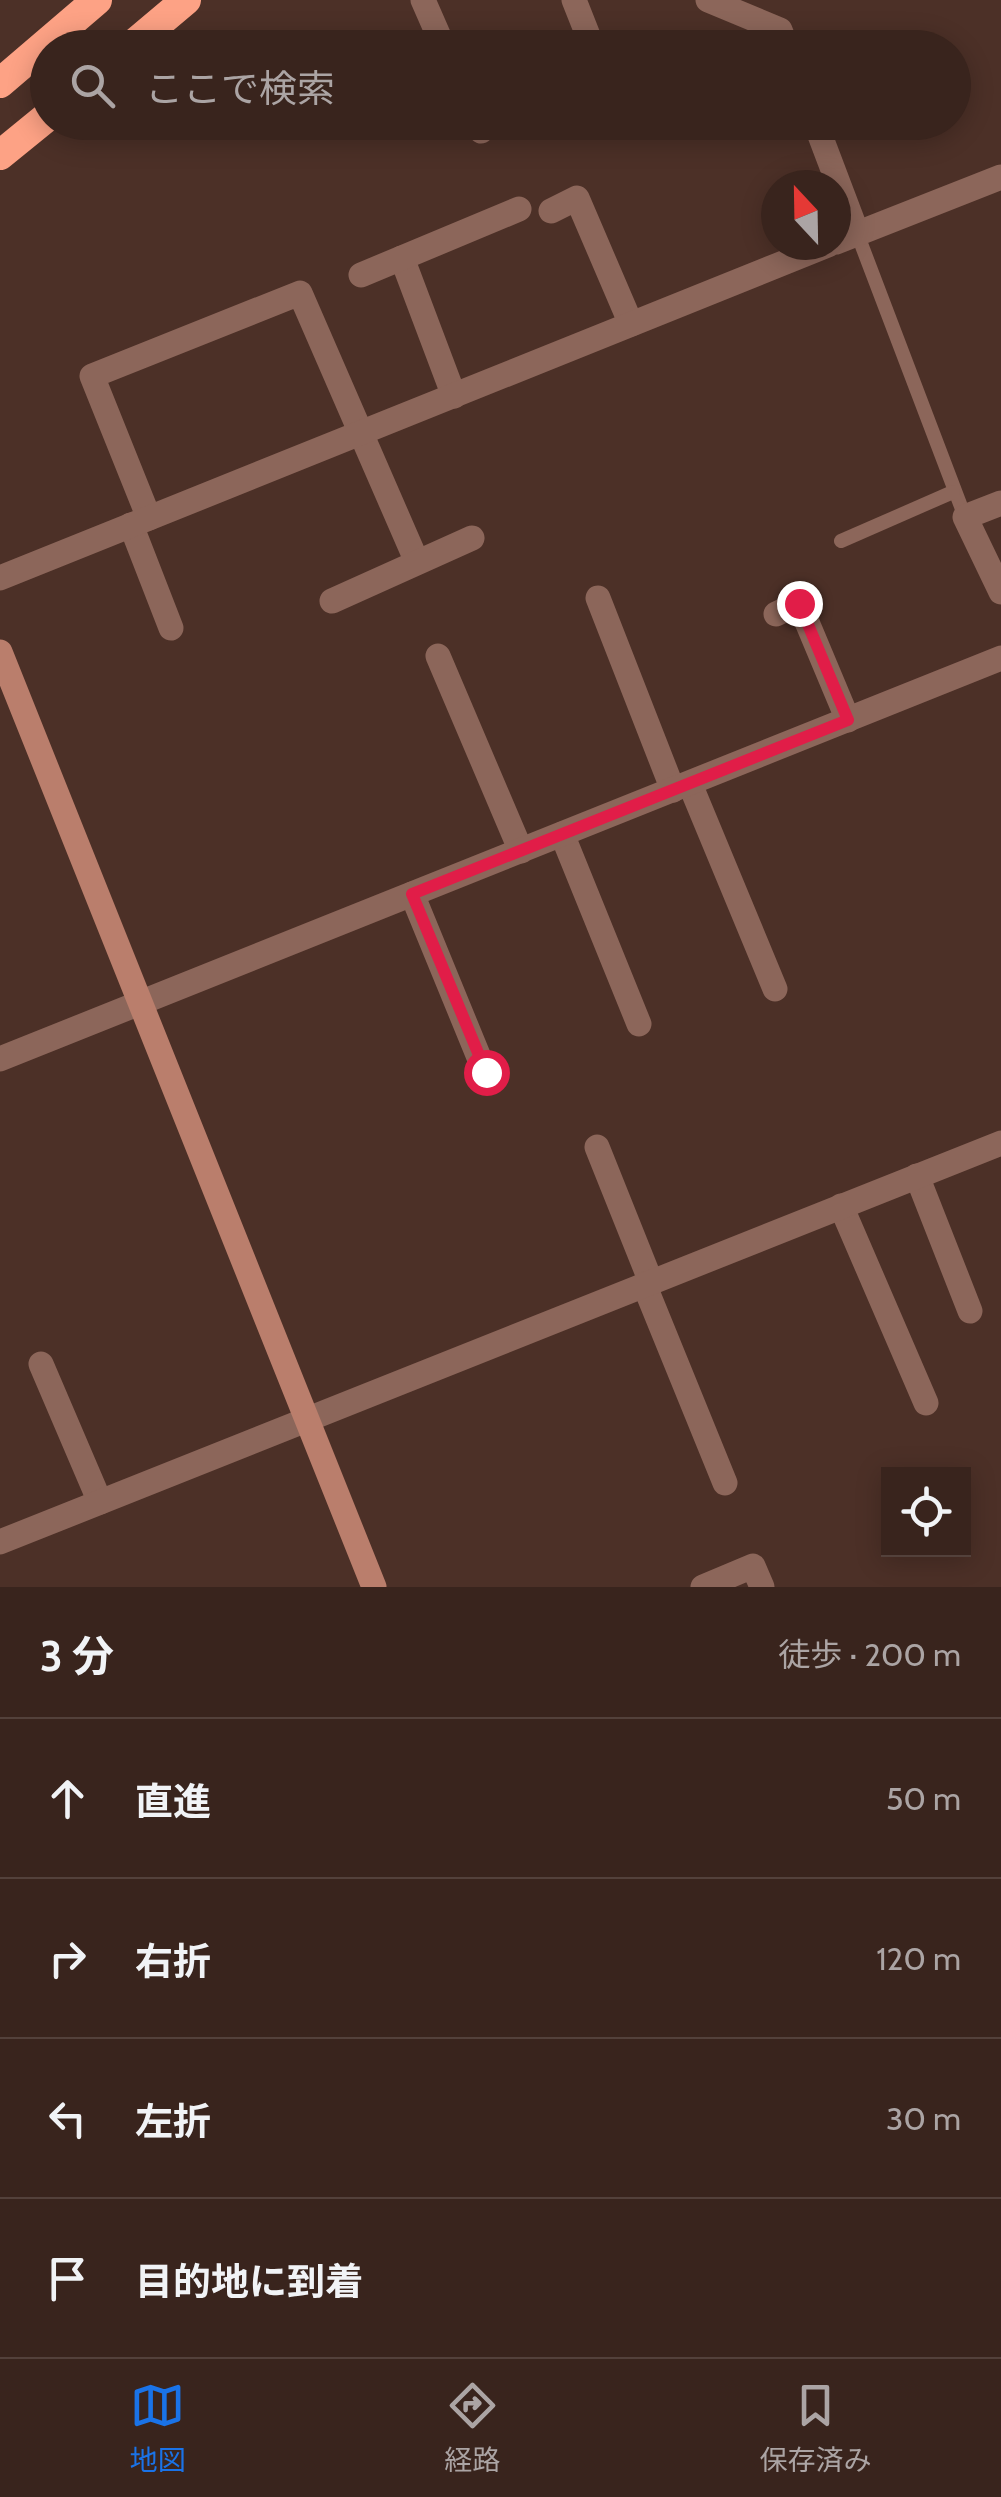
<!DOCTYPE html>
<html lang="ja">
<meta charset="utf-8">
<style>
:root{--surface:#39241d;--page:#402c26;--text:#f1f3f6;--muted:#aba4a4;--line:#53413b;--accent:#1a73e8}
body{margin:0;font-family:Cabin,"Noto Sans JP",sans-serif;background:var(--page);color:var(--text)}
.controls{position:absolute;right:30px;bottom:30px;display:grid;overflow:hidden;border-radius:0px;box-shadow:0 5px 25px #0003}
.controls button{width:90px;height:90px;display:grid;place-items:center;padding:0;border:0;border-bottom:2px solid var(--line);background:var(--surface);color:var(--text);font:50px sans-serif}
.compass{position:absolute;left:761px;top:170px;width:90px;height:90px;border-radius:50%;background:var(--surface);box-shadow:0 5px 25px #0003;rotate:338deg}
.stop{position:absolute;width:30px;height:30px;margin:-22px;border:8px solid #e11d48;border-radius:50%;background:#fff}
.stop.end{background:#e11d48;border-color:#fff;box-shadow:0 2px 10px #0008}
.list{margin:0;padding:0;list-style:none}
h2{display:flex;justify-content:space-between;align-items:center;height:130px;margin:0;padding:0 40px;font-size:42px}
h2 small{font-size:32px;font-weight:400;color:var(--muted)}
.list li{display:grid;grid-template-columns:65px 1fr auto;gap:30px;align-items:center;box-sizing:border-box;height:160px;padding:0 40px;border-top:2px solid var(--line)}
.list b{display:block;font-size:38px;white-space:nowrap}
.list em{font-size:32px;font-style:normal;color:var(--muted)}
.icon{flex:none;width:55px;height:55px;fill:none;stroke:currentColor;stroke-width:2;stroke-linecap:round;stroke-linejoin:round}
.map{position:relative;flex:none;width:1001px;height:1587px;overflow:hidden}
.search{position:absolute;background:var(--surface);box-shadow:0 5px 25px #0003;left:30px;right:30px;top:30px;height:110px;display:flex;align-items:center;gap:25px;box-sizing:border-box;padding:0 35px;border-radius:55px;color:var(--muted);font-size:38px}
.sheet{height:770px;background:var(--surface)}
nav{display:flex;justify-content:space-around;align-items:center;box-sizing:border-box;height:140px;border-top:2px solid var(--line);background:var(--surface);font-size:28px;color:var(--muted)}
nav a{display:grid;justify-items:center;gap:5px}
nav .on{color:var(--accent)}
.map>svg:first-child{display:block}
</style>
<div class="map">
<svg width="1001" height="1587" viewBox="0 0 1001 1587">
<rect width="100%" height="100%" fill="#4c3027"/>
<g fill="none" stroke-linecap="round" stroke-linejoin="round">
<!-- lane -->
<g stroke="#8c665a" stroke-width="14">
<polyline points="857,233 965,517"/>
<polyline points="841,541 953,492"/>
</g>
<!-- street -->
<g stroke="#8c665a" stroke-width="25">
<polyline points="423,0 444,48"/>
<polyline points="574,0 593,48"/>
<polyline points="708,0 780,30 787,48"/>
<polyline points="477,122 481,131"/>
<polyline points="815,122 857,233"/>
<polyline points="551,211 577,198 631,324"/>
<polyline points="836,242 1001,177"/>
<polyline points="402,258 454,396"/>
<polyline points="361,275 519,209"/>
<polyline points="1001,503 965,517 1001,592"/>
<polyline points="149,518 92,376 300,293 417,562"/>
<polyline points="131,525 171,628"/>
<polyline points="0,578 828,245"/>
<polyline points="598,598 673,790"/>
<polyline points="332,601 472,538"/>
<polyline points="776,614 799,603 848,720"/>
<polyline points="438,656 521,851"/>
<polyline points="690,784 775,989"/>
<polyline points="562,834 639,1024"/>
<polyline points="412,894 485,1072"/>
<polyline points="0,1059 1001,658"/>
<polyline points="597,1147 651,1282"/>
<polyline points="917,1176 970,1311"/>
<polyline points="841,1206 926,1403"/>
<polyline points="644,1284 725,1483"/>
<polyline points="41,1364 100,1502"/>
<polyline points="0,1542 1001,1143"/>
<polyline points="703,1587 753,1566 762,1587"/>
</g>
<!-- secondary -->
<polyline stroke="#ba7e6c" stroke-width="25" points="0,652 374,1587"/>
<!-- highway -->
<g stroke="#fda285" stroke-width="30">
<polyline points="129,48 186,0"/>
<polyline points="0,83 97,0"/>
<polyline points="0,155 48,116"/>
</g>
</g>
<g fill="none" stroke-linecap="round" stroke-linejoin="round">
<!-- route -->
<polyline stroke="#e11d48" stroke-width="12" points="486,1072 412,894 848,720 799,603"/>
</g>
</svg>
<div class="controls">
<button><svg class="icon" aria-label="locate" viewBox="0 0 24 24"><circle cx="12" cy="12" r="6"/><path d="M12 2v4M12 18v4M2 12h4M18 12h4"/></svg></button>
</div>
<svg class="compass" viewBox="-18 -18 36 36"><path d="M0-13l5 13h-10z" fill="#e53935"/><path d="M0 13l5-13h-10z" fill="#aba4a4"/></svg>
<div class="stop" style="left:486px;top:1072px"></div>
<div class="stop end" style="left:799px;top:603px"></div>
<div class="search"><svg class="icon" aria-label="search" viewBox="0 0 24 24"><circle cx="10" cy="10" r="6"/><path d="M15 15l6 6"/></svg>ここで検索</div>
</div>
<section class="sheet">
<h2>3 分<small>徒歩 · 200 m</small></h2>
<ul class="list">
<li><svg class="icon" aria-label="ahead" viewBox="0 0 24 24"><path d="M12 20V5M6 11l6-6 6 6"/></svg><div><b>直進</b></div><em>50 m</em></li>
<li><svg class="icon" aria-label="right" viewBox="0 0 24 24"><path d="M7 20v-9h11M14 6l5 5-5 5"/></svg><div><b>右折</b></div><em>120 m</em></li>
<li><svg class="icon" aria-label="left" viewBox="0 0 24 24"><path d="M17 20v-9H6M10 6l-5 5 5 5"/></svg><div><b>左折</b></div><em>30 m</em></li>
<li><svg class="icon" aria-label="arrive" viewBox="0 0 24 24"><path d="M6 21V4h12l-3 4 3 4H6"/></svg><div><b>目的地に到着</b></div></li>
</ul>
</section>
<nav>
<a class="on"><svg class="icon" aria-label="map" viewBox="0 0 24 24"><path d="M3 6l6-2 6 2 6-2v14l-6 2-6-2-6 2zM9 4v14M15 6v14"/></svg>地図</a>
<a><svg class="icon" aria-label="directions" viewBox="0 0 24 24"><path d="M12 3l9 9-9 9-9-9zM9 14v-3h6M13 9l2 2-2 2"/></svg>経路</a>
<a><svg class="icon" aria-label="saved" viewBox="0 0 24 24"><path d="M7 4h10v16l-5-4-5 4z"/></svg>保存済み</a>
</nav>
